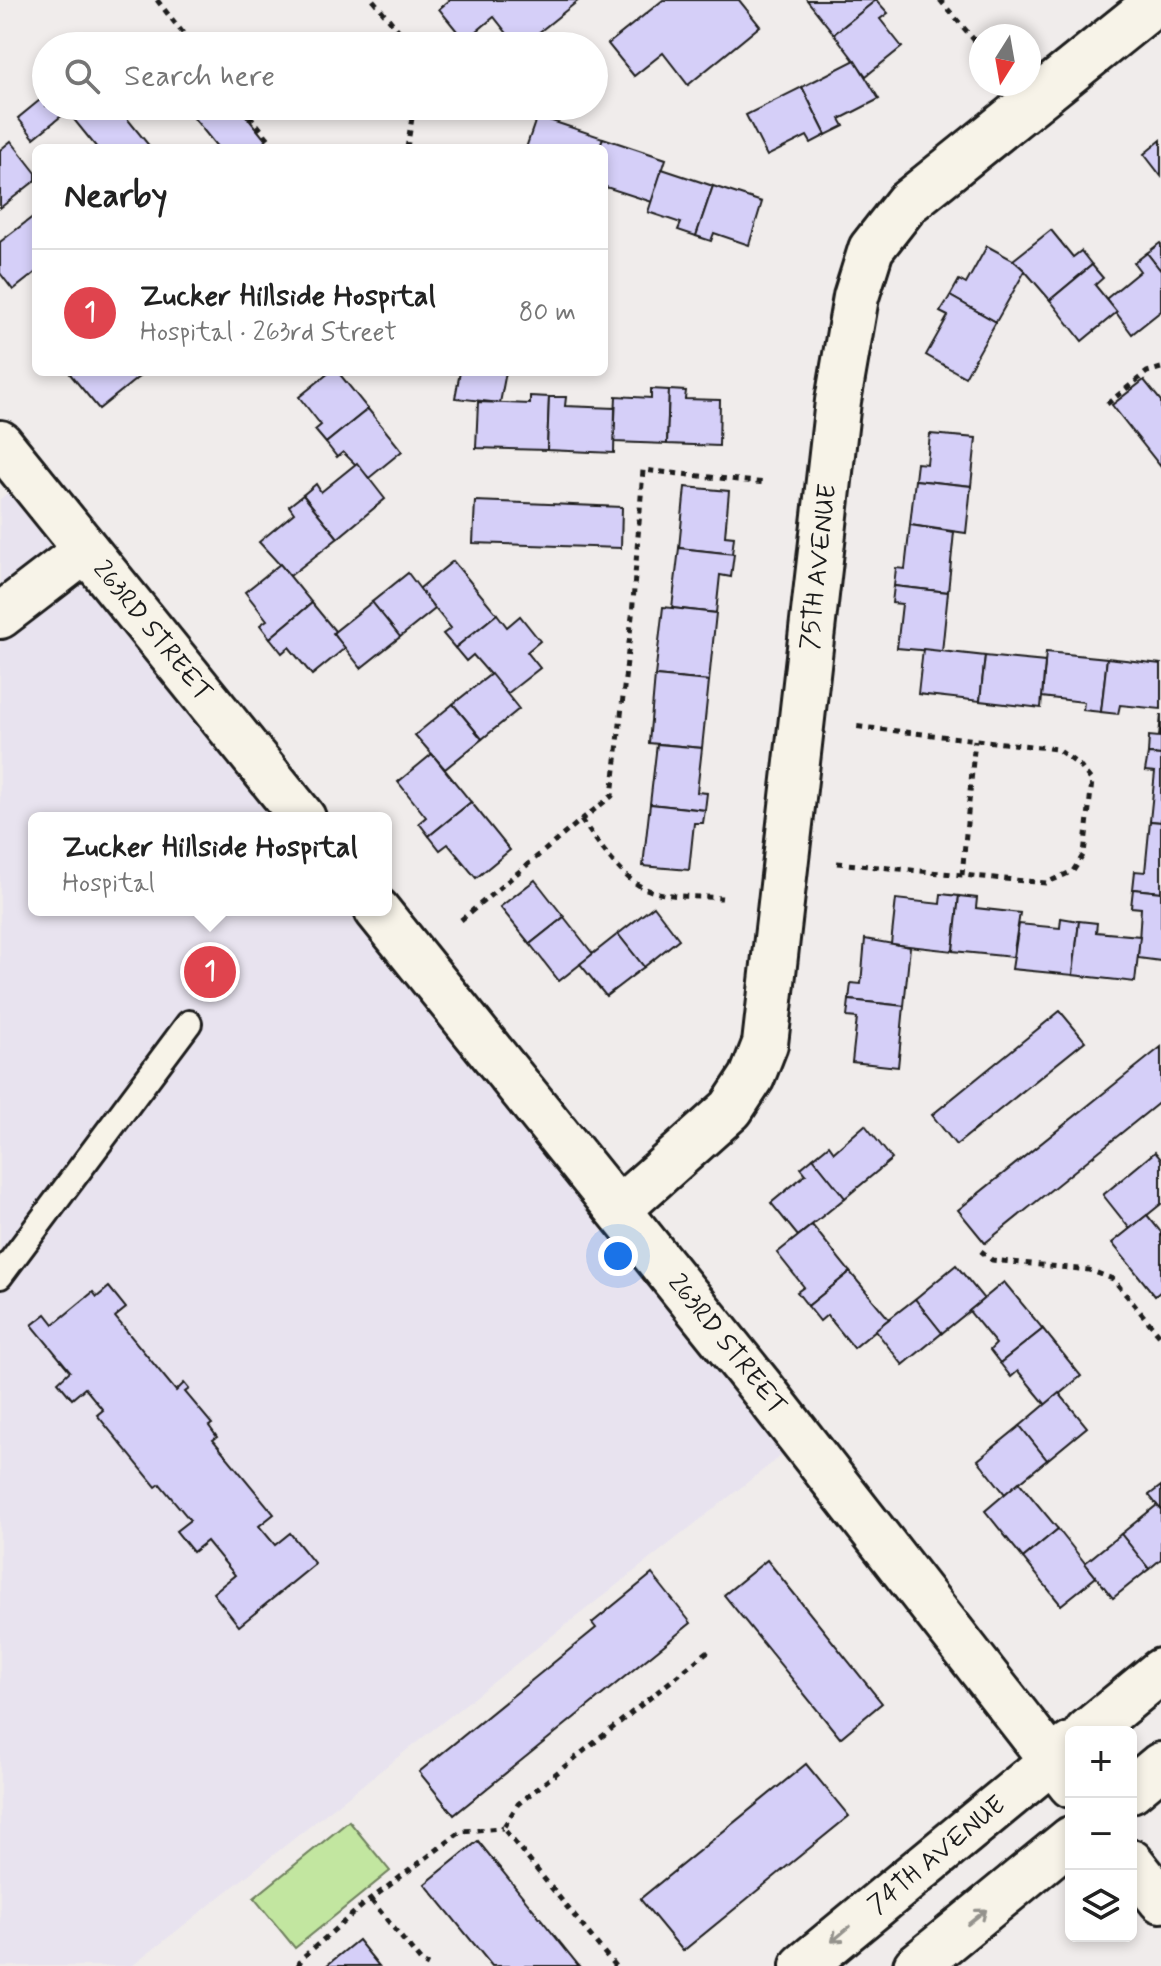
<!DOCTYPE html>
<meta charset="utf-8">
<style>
:root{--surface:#fff;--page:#f2f2f2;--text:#222;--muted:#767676;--line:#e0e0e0;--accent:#1f6fb2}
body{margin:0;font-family:Mynerve,sans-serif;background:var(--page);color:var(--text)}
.controls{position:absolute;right:24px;bottom:24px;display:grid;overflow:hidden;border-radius:12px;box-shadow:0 4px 12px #0003}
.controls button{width:72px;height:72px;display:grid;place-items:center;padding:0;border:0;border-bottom:2px solid var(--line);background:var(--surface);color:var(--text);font:40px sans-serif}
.compass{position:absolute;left:969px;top:24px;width:72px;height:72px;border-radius:50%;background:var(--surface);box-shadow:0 4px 12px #0003;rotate:191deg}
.you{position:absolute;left:618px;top:1256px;width:28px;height:28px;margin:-20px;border:6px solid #fff;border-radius:50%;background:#1a73e8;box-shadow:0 0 0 12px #1a73e833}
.badge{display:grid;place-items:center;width:52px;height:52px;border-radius:50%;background:var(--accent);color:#fff;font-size:26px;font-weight:700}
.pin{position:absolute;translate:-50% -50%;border:4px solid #fff;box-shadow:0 2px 8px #0006}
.popup{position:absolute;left:28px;top:812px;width:364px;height:104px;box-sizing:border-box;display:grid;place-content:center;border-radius:12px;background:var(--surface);filter:drop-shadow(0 2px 6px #0005);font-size:26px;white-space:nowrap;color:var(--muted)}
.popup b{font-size:30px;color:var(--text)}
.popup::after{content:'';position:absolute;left:50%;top:100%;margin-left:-16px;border:16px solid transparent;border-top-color:var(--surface)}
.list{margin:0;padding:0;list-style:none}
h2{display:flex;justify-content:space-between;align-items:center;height:104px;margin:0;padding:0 32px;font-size:34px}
h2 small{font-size:26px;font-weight:400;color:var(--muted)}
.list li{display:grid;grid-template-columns:52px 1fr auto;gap:24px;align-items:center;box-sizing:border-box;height:128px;padding:0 32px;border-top:2px solid var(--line)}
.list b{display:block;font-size:30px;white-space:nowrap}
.list p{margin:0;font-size:26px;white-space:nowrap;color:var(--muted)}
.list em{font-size:26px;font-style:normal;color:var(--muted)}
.icon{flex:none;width:44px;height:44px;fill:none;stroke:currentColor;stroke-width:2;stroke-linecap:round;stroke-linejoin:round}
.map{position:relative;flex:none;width:1161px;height:1966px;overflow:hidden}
.search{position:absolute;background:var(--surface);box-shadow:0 4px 12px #0003;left:32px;top:32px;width:576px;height:88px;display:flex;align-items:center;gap:20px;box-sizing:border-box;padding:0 28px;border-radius:44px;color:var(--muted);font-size:30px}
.panel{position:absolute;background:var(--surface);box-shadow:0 4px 12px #0003;left:32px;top:144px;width:576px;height:232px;border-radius:12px}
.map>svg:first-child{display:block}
</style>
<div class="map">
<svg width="1161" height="1966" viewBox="0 0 1161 1966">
<rect width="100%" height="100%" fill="#f0eceb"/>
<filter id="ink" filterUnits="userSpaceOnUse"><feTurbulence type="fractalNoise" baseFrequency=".0125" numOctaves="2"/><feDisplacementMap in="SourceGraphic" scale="16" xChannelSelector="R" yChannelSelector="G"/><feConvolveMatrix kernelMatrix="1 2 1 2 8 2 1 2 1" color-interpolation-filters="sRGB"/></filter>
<g filter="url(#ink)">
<!-- built -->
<polygon fill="#e8e3ef" points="28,477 298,818 34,818 34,910 370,910 795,1445 132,1966 0,1966 0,499"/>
<!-- green -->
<polygon fill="#c2e6a0" stroke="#6f815e" stroke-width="2" points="349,1821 390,1871 295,1948 254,1898"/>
<!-- building -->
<g fill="#d5cff8" stroke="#1c1c1c" stroke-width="2">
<polygon points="450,0 579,0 522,46 517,46 494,17 465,41 439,9"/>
<polygon points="663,0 739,0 760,26 688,85 663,53 634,76 608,44"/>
<polygon points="807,0 876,0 834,34"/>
<polygon points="876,0 888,13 880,19 902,47 866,76 834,34"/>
<polygon points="855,60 879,99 840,119 844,126 826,135 802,87"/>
<polygon points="802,87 826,135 811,143 807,136 767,156 746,115"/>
<polygon points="46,95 46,106 60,106 65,113 34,138 18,118"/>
<polygon points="63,106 117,106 151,148 97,148"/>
<polygon points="184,106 238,106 272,148 218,148"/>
<polygon points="537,116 603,138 599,148 526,148"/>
<polygon points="603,138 666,159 652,202 606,187 604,193 604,148 599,148"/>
<polygon points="1161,140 1161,176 1144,154"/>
<polygon points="11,141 36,173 36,180 0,208 0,150"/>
<polygon points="662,169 713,186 696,236 678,230 681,223 648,212"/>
<polygon points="713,186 762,202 749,245 714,233 711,241 696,236"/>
<polygon points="34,216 36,219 36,272 13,290 0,273 0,242"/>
<polygon points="1051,230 1073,257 1081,251 1092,265 1050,300 1025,271 1013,260"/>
<polygon points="1160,243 1161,244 1161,271 1147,253"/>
<polygon points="987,246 1013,260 1025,271 996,322 950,296 959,280 966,284"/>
<polygon points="1147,253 1161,271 1161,311 1132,334 1106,299 1140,271 1134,263"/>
<polygon points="1092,265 1103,278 1095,285 1117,312 1082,341 1050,300"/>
<polygon points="950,296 996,322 965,377 926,355 948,316 940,312"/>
<polygon points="72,372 145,372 99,409 70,374"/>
<polygon points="330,372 338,372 368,409 326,443 315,430 321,425 299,397"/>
<polygon points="460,372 506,372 500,403 455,398"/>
<polygon points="1144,380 1161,401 1161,467 1112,405"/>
<polygon points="651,389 669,390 667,444 614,442 616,396 651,398"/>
<polygon points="669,390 686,391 685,399 720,400 719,446 667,444"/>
<polygon points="530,396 549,397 547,450 476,448 478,402 530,404"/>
<polygon points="549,397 566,397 565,406 615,408 614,453 547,450"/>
<polygon points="368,409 402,451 369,478 343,452 337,457 326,443"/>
<polygon points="930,434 976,438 971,486 915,480 917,463 927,464"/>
<polygon points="357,463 385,499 338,538 303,495 316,484 321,492"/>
<polygon points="915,480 971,486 966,533 910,525"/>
<polygon points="685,487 729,491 725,536 734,537 732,554 679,548"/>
<polygon points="303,495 338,538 290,576 259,542 294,513 289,506"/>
<polygon points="475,501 622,507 621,548 473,543"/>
<polygon points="910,525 954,532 948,592 894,586 896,568 905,569"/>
<polygon points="679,548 734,554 731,577 720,575 716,613 672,608"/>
<polygon points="453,561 497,614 455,648 443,634 451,628 419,589"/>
<polygon points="280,564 312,603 270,638 260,625 267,620 245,592"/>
<polygon points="408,573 435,609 400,637 372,602"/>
<polygon points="894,586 948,592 942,652 897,648 902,604 892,603"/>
<polygon points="372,602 400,637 361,668 333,633"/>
<polygon points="312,603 335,631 333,633 345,648 312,675 289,647 282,653 270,638"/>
<polygon points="663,607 716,613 709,681 655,676"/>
<polygon points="497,614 507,627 520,616 540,641 527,652 540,668 507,694 473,655 466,661 455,648"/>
<polygon points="923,649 985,656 980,701 918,694"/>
<polygon points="1046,652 1107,658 1101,712 1083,710 1084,702 1042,697"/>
<polygon points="985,656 1045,662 1041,708 980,701"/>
<polygon points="1107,658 1161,664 1161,709 1120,705 1118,714 1101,712"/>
<polygon points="491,674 519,709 482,739 453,704"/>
<polygon points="655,676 709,681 702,748 649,743"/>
<polygon points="453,704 482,739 445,769 415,735"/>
<polygon points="1161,714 1161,755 1148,754 1149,736 1159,737"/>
<polygon points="657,744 702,748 697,792 707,793 705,810 650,804"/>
<polygon points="432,754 471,802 429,836 419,823 426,817 398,782"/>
<polygon points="1148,754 1161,755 1161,822 1150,821 1155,772 1145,771"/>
<polygon points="471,802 510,850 476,878 448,844 440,850 429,836"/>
<polygon points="650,804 705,810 703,823 694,823 689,870 643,866"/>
<polygon points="1150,821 1161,822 1161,892 1133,889 1135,871 1145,872"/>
<polygon points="535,880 564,917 530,944 500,907"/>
<polygon points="1133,889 1161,892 1161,961 1138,958 1141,908 1131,907"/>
<polygon points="941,894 959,896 953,951 891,944 896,899 940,904"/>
<polygon points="959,896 977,898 976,908 1020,913 1013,957 953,951"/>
<polygon points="654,906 679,939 644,967 618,934"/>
<polygon points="564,917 593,954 559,981 530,944"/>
<polygon points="1061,918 1079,921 1073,975 1012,969 1019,924 1060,928"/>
<polygon points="1079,921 1097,923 1096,932 1140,936 1135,982 1073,975"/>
<polygon points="618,934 644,967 606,996 580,964"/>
<polygon points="865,939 910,947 904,1006 849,1000 851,983 861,984"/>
<polygon points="849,1000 904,1006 898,1067 852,1062 857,1018 847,1017"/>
<polygon points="1060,1011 1085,1041 956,1145 932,1115"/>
<polygon points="1161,1047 1161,1101 985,1243 958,1210"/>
<polygon points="865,1125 892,1159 845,1198 813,1158 829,1145 834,1152"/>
<polygon points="1155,1152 1161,1159 1161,1204 1130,1229 1103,1195"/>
<polygon points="813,1158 845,1198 798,1236 771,1203 806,1174 801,1168"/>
<polygon points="1147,1215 1161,1232 1161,1291 1155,1296 1112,1243"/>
<polygon points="812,1225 850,1272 808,1306 797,1292 804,1287 777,1253"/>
<polygon points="956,1265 984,1299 942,1333 915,1299"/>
<polygon points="850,1272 889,1319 854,1348 827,1315 820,1321 808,1306"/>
<polygon points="1004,1282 1043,1329 1000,1363 990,1350 996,1344 969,1311"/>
<polygon points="109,1287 126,1308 115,1317 176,1391 184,1383 189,1389 185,1392 212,1424 209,1426 217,1437 213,1440 274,1514 259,1526 275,1545 290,1533 315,1564 239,1626 213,1593 235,1575 207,1541 193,1552 176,1531 190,1520 160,1484 156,1487 97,1415 103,1410 85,1388 72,1399 58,1382 70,1371 32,1325 46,1314 54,1324 93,1292 97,1297"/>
<polygon points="915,1299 942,1333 903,1365 875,1330"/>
<polygon points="1043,1329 1081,1376 1046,1405 1018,1371 1011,1377 1000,1363"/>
<polygon points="1059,1393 1087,1427 1047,1460 1020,1426"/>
<polygon points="1020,1426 1047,1460 1005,1494 978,1460"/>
<polygon points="1019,1482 1058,1529 1023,1558 985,1511"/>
<polygon points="1161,1486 1161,1510 1149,1495"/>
<polygon points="1157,1505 1161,1510 1161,1559 1149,1569 1121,1534"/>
<polygon points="1058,1529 1096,1577 1061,1605 1023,1558"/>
<polygon points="1121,1534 1149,1569 1113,1598 1085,1563"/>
<polygon points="767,1560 882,1703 840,1738 724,1595"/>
<polygon points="652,1574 691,1623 454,1815 419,1772 596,1628 592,1623"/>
<polygon points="806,1764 849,1816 683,1951 640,1899"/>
<polygon points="478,1841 579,1966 492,1966 425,1884"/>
<polygon points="358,1940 379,1966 326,1966"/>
</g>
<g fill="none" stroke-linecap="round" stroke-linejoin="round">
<!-- service casing -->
<g stroke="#1c1c1c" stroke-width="30">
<polyline id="service" points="0,1276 189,1023"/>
</g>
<!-- minor casing -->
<g stroke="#1c1c1c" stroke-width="50">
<g id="minor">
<path id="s1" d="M0,443L303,818"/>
<polyline points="0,616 86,550"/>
<path id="s2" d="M377,910L760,1386L1071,1785"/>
<path id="s3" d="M619,1209L731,1109L752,1077L765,1044L838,401L856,297L871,249L907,203L1159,0"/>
<polyline points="1087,1732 1161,1671"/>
<polyline points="1131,1790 1161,1765"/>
<polyline points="1131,1862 1161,1900"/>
<path id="s4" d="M803,1966L1071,1745"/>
<polyline points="916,1966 1071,1839"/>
</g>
</g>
<!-- path -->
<g stroke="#1c1c1c" stroke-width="5" stroke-dasharray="6 6" stroke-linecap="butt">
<polyline points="157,0 193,46"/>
<polyline points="373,0 399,31 404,46"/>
<polyline points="940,0 981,48"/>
<polyline points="242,106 276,148"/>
<polyline points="407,148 414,106"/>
<polyline points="1107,404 1147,372 1161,368"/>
<polyline points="581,820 612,796 632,616 643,470 766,483"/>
<polyline points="837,863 1046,883 1073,871 1084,854 1092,781 1079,765 1057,749 852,726"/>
<polyline points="962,875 975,740"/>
<path d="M461,920L581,820C597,840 622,880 646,889C668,898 698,896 722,898"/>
<polyline points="981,1251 992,1260 1089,1270 1113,1279 1161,1337"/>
<polyline points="371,1900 422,1963 428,1966"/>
<polyline points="298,1966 302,1958 363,1905 462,1831 503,1828"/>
<polyline points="615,1966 503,1828 518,1804 712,1648"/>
</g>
<!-- service -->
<use href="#service" stroke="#f7f3e8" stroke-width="24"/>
<!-- minor -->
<use href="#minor" stroke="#f7f3e8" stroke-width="44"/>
</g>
<!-- one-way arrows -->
<defs><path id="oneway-shaft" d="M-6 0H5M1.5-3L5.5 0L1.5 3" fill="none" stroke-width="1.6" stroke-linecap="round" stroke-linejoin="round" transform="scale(2)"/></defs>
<g stroke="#94928c">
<use href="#oneway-shaft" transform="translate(977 1917) rotate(-39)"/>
<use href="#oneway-shaft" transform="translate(841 1934) rotate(140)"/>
</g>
</g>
<g text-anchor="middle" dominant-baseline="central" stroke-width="6" stroke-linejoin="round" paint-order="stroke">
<!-- street labels -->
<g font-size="26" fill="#1c1c1c" stroke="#f7f3e8">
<text stroke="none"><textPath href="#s3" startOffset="704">75TH AVENUE</textPath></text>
<text stroke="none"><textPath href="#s1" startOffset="242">263RD STREET</textPath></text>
<text stroke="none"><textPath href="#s2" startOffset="558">263RD STREET</textPath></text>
<text stroke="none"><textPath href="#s4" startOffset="174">74TH AVENUE</textPath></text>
</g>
</g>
</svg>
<div class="controls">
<button>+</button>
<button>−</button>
<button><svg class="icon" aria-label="layers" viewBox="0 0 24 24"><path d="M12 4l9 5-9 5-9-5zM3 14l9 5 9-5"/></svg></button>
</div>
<svg class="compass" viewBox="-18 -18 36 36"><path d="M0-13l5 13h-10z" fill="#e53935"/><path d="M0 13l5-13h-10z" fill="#767676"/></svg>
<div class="you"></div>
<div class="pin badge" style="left:210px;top:972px;background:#e0444e">1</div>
<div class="popup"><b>Zucker Hillside Hospital</b>Hospital</div>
<div class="search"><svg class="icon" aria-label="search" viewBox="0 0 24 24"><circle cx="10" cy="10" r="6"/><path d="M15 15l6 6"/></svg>Search here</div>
<section class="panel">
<h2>Nearby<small></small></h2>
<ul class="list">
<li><span class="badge" style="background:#e0444e">1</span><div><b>Zucker Hillside Hospital</b><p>Hospital · 263rd Street</p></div><em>80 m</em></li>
</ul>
</section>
</div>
